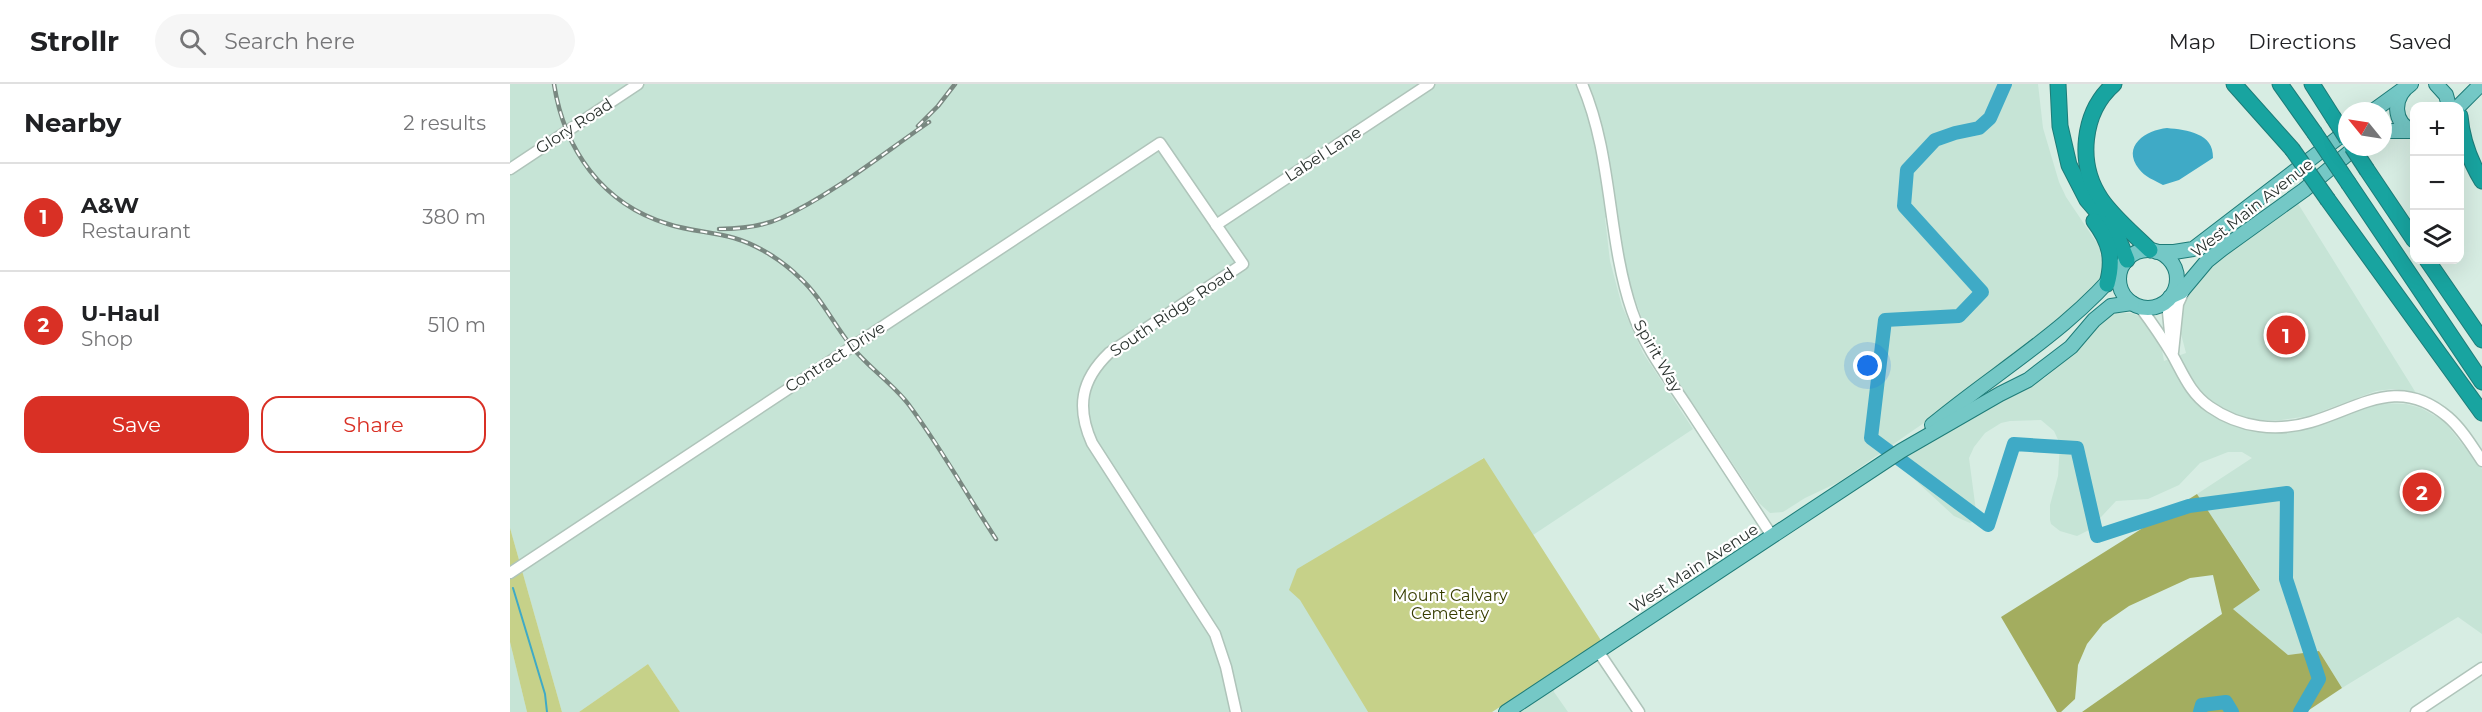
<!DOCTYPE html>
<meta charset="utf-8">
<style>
:root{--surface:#fff;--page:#f6f6f6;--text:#202124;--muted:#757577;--line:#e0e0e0;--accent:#d93025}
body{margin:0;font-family:Montserrat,sans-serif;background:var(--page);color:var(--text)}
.controls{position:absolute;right:18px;top:18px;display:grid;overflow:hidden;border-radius:12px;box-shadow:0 6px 24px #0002}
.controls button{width:54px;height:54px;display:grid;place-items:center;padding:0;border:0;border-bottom:2px solid var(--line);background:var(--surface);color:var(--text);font:30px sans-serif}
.compass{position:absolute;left:1828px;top:18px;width:54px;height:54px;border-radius:50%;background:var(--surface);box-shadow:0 6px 24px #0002;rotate:300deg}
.you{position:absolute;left:1358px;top:282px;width:21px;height:21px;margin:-15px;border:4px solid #fff;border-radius:50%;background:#1a73e8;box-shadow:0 0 0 9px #1a73e833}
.badge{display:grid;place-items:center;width:39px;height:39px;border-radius:50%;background:var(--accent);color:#fff;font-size:20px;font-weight:700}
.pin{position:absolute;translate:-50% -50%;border:3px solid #fff;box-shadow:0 2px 6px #0006}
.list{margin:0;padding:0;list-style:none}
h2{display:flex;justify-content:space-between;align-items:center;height:78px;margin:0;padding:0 24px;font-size:26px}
h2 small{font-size:20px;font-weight:400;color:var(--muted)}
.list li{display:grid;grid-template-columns:39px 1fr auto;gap:18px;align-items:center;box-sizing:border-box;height:108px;padding:0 24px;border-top:2px solid var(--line)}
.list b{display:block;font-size:22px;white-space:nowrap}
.list p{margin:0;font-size:20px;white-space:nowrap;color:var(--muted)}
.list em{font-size:20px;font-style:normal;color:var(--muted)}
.actions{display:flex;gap:12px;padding:18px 24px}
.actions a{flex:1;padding:14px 0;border:2px solid var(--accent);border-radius:18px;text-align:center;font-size:21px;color:var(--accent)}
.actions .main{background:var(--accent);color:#fff}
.icon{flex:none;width:33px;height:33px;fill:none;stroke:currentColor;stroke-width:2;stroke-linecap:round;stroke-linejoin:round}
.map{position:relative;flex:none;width:1972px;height:628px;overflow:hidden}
header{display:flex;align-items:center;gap:36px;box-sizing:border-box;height:84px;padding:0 30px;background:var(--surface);border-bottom:2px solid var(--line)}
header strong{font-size:28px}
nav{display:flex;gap:33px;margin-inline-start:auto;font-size:21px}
.search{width:420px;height:54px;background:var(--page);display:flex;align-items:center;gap:15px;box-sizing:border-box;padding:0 21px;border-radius:33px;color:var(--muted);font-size:22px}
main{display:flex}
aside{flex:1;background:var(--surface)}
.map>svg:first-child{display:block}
</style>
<header>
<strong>Strollr</strong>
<div class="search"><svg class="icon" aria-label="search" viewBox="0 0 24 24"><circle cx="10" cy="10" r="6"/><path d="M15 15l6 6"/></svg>Search here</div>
<nav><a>Map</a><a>Directions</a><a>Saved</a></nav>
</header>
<main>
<aside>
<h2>Nearby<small>2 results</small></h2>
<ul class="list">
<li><span class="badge">1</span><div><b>A&amp;W</b><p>Restaurant</p></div><em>380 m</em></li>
<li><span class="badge">2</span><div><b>U-Haul</b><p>Shop</p></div><em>510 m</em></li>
</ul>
<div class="actions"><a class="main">Save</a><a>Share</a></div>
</aside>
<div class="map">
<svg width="1972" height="628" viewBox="0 0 1972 628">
<rect width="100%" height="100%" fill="#d7ede3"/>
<!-- built -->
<g fill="#c6e4d6">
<polygon points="0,0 1528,0 1533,44 1549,98 1556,113 1589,162 1595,192 1558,230 1431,327 1329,398 1295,414 1273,428 1260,429 1249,419 1160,285 1135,243 1118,195 1105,126 1095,134 1100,177 1112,222 1133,269 1183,345 1023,451 973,374 791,516 858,628 170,628 138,580 69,628 52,628 0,444"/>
<polygon points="1787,118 1906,309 1883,305 1866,307 1799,332 1771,336 1754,336 1752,349 1777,349 1791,346 1869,319 1896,320 1911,324 1934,337 1972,385 1972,550 1948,533 1832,604 1809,567 1778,571 1723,525 1750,505 1687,410 1742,374 1732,368 1718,368 1690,379 1669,401 1638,415 1606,417 1579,446 1567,452 1550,447 1541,440 1540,436 1540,421 1548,392 1550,360 1544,347 1531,336 1500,337 1491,339 1475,349 1464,363 1459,374 1466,427 1465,436 1460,439 1444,432 1405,396 1390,378 1452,336 1535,294 1559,273 1590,239 1605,229 1621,229 1632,233 1651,260 1654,277 1676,269 1670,246 1671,223 1683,202 1708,176"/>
<polygon points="0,558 17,628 0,628"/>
<polygon points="1045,596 1044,608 1058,628 996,628"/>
</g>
<!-- green -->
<g fill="#c6d189">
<polygon points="974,374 1092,558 982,628 858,628 790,516 779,506 787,485"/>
<polygon points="0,444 52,628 17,628 0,558"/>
<polygon points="138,580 170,628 69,628"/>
</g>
<!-- forest -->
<polygon fill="#a3ad5f" points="1687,410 1750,506 1723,525 1778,571 1809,567 1832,604 1796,628 1572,628 1712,530 1703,491 1680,494 1619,522 1593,540 1577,560 1568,581 1565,615 1551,628 1547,628 1491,533"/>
<!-- water -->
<path fill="#3faac6" d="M1657,44C1677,46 1704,49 1703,74L1669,96L1653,101C1644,96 1635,93 1629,85C1611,62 1636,46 1657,44Z"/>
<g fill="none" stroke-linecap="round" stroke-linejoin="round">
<!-- stream -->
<polyline stroke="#3faac6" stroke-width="2" points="3,504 35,610 37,628"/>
<!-- river -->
<g stroke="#3faac6" stroke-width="14">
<polyline points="1495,0 1480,34 1469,44 1445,49 1425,56 1397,86 1394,122 1472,208 1449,232 1375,236 1361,354 1478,441 1504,360 1567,364 1587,452 1679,422 1777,409 1776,495 1809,595 1790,628"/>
<polyline points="1690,628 1692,621 1716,618 1722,628"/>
</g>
<!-- minor casing -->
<g stroke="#afc4ba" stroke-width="13">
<g id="minor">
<path d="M1072,0C1103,72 1097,154 1122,227C1134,262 1157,292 1177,322C1205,365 1234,409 1262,452"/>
<polyline points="0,85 128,0"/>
<polyline points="706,141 919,0"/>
<polyline points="1659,215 1658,228 1661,259"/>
<path d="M1630,223C1642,239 1653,255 1663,272C1674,292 1681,310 1700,323C1730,344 1767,348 1801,338C1851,323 1889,291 1938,333C1952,345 1962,362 1972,377"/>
<polyline points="1663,268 1668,220 1675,205"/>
<path d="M0,489L650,59L733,180L599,269C571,296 566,323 582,359L705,550L716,583L726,628"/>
<polyline points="1088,567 1129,628"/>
<polyline points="1906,628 1972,584"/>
</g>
</g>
<!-- major casing -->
<g stroke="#1e7c78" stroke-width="16">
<g id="major">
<path d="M1901,0C1882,13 1882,39 1904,48"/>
<polyline points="1926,0 1936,11 1939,22"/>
<polyline points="1949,22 1971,0"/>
<polyline points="1863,27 1892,6"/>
<polyline points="1873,47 1901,47"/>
<circle cx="1638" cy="195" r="29"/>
<polyline points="1647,168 1664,168 1683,165 1837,47"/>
<polyline points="1660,213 1671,208 1697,177 1712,165 1794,106 1846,63"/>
<path d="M1422,341C1487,287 1561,245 1614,179"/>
<polyline points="996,628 1391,367 1490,310 1518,296 1561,263 1584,236 1601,222 1622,219"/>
</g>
</g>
<!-- highway casing -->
<g stroke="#1e7c78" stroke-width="17">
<g id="highway">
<polyline points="1548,0 1550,42 1559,81 1577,116 1607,151 1617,176"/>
<path d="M1604,0C1572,28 1567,80 1591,115C1604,134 1624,150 1640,166"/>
<polyline points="1724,0 1782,65"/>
<polyline points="1770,0 1804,48"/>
<polyline points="1802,0 1823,33"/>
<path d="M1950,32C1952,56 1960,77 1972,97"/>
<polyline points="1857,86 1904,156"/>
<polyline points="1839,100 1972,298"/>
<polyline points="1818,116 1972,329"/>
<path d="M1584,137C1600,158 1604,175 1597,200"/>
<polyline points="1917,176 1972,256"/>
</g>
</g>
<!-- minor -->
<use href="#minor" stroke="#fff" stroke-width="10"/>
<!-- major -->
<use href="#major" stroke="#74c8c6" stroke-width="14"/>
<!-- highway -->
<use href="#highway" stroke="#18a4a0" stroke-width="15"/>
<!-- rail casing -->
<g stroke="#798881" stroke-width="4.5">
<g id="rail">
<path d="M44,0C54,65 92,120 158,140C179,147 203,148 224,154C248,161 273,177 290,194C311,213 324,241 342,263C359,284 383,300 399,321C431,364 457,411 486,455"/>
<polyline points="408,42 428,22 445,0"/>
<path d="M209,145C230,145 251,143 271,134C320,112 374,69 419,38"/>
</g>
</g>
<!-- rail -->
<use href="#rail" stroke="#fff" stroke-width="2" stroke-dasharray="7" stroke-linecap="butt"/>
<!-- highway-bridge casing -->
<g stroke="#1e7c78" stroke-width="17" stroke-linecap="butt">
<g id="highway-bridge">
<polyline points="1823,33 1837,55"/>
<polyline points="1804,48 1839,100"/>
<polyline points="1842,63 1857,86"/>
<polyline points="1782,65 1818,116"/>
</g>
</g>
<!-- highway-bridge -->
<use href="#highway-bridge" stroke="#18a4a0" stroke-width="15"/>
</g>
<g text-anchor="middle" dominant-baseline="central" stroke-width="4.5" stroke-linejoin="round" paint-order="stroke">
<!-- street labels -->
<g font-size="16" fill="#2a322e" stroke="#fff">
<text transform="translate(64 42) rotate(-33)">Glory Road</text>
<text transform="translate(813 70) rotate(-33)">Label Lane</text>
<text transform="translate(1742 124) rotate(-38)">West Main Avenue</text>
<text transform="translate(662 228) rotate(-34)">South Ridge Road</text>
<text transform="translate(1148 272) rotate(60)">Spirit Way</text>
<text transform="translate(325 273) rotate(-33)">Contract Drive</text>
<text transform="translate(1184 484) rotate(-33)">West Main Avenue</text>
</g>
<!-- park labels -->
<g font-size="16" fill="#373d00" stroke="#fff">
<text x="940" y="511">Mount Calvary<tspan x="940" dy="18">Cemetery</tspan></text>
</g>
</g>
</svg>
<div class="controls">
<button>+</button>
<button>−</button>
<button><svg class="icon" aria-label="layers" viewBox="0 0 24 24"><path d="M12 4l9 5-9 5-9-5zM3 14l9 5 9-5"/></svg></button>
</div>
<svg class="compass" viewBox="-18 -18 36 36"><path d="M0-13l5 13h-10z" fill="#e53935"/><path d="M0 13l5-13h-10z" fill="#757577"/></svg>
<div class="you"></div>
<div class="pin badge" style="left:1776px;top:251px">1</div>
<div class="pin badge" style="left:1912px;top:408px">2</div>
</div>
</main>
